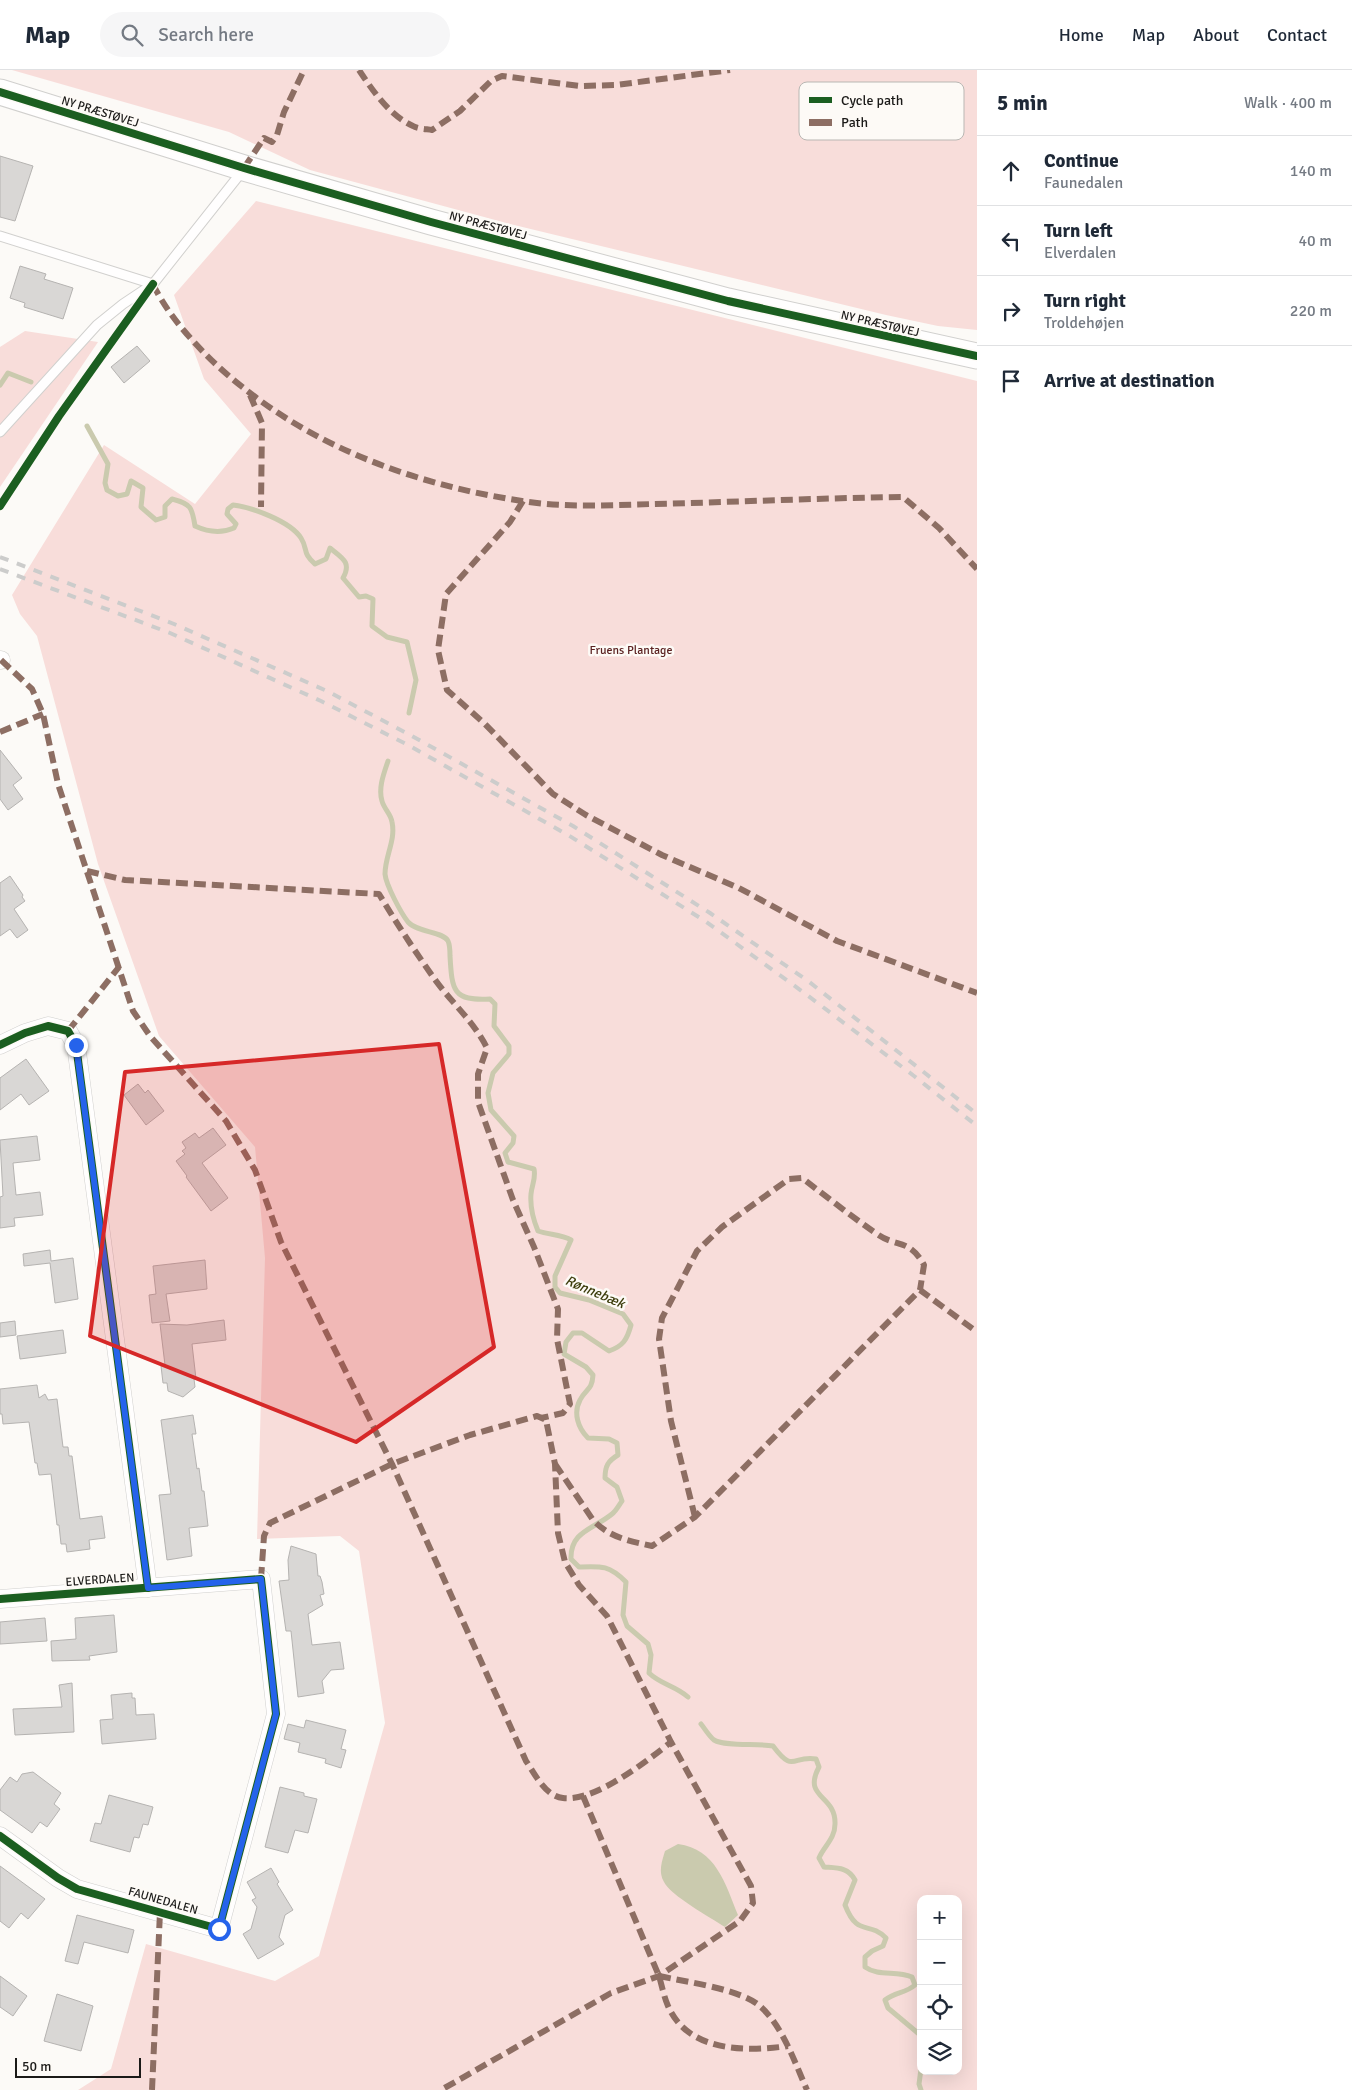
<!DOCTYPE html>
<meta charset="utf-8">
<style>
:root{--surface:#fff;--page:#f6f6f7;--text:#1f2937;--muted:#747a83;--line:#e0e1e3}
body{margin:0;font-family:Signika,sans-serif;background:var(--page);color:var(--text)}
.controls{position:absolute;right:15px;bottom:15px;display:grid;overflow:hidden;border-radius:10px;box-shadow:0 5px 20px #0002}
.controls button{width:45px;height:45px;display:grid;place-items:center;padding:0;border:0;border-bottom:1px solid var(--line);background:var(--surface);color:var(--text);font:25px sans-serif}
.scale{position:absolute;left:15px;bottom:12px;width:126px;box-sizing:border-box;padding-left:5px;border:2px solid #1b1a18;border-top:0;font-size:14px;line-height:18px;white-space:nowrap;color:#1b1a18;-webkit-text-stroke:4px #fdfaf6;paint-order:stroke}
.stop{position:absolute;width:15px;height:15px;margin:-11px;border:4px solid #2563eb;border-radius:50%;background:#fff}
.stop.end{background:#2563eb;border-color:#fff;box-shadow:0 1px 5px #0008}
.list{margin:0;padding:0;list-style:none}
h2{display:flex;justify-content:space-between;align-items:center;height:65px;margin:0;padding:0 20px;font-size:21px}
h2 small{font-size:16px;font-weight:400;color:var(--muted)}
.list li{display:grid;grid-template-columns:32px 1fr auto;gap:15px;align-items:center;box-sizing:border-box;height:70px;padding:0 20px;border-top:1px solid var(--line)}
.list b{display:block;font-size:19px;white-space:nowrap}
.list p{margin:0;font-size:16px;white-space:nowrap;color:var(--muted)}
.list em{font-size:16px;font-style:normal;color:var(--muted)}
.icon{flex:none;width:28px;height:28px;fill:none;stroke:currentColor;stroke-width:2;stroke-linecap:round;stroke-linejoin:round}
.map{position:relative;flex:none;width:977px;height:2020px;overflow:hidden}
header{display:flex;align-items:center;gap:30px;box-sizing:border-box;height:70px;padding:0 25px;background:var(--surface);border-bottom:1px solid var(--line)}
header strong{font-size:24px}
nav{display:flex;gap:28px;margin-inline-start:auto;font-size:18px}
.search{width:350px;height:45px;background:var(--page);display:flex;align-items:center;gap:12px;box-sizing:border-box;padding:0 18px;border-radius:28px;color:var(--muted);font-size:19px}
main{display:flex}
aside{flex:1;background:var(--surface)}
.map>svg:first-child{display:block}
</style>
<header>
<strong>Map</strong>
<div class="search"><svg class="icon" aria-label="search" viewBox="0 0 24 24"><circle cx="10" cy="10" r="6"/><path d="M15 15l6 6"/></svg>Search here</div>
<nav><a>Home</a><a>Map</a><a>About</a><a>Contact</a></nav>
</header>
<main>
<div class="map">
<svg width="977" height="2020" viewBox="0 0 977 2020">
<rect width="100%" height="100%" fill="#fcfaf7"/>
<!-- green -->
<g fill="#f8ddda" fill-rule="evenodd">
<polygon points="12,0 977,0 977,260 938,256 886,245 510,154 310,100 229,62"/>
<path d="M256,131L977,311V2020H78L111,1999L146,1874L275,1911L319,1886L385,1653L359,1481L340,1466L257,1469L265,1188L255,1077L159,966L98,794L37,566L20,544L12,525L104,375L195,434L251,364L204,309L174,225ZM921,1829H958V2001H921Z"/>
<polygon points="25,261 98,272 0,417 0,277"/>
</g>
<!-- water -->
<path fill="#cacaae" d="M678,1774C716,1779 725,1813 738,1845L725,1857C711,1848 670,1825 664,1812C658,1802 662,1791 665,1781Z"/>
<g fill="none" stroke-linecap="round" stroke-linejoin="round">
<!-- stream -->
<g stroke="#cacaae" stroke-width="5">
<polyline points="0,315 8,303 31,312"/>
<path d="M87,356L108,394L105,413L107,420L118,426L127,424L131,411L143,418L141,437L156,450L165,447V436L172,429C191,434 192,437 195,456C208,462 220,464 234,458L236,454L227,444L228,439L233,435C251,437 290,451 301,468C308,479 302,483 315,494L326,489L330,478C342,488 352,492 343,508L359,527L366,526L373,529L372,556L387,567L407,572L416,610L409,643"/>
<path d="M388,691C384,703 378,718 382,731C384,739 391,744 392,752C396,770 385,786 385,804C386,815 401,843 408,852C418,863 443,861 448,871C450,875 450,882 450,886C452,921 453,931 490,929L495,934L494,956L509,976V984L493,1003L488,1023L491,1040L514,1066L513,1073L505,1083L508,1092L534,1099C536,1109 532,1114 531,1124C530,1136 533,1149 538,1161C549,1165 561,1164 571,1170L555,1206V1217L560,1223L589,1230L623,1244L631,1255C627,1270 623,1276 609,1281L582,1263H573L566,1272L564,1284L586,1297L593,1305C592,1321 586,1318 580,1330C573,1343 578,1358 588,1368L609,1369L617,1373L618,1385C608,1391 605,1396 605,1408L617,1417L622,1431C619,1435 616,1441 612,1444C594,1459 570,1461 571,1489L579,1497C601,1496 609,1495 626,1512L623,1545L627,1556L648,1574L651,1585L649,1603C660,1614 676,1616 688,1627"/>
<path d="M701,1654C705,1659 709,1666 714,1670C726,1677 757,1673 773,1676C794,1704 792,1685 816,1689L819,1697C802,1729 836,1724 835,1754C835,1769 824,1776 819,1788L824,1797C837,1798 848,1797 855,1810L845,1835C858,1868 868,1850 886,1868L883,1876L872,1881L865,1887V1897C879,1907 896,1900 912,1907L915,1915C906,1923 895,1922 885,1930L888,1938L919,1964L921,1969"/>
<polyline points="921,1999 919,2014 921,2020"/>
</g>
</g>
<!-- building -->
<g fill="#d9d7d5" stroke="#b5b3b1">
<polygon points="0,86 33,96 15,151 0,147"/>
<polygon points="20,196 46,204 44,209 73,218 63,249 24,237 25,233 10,228"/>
<polygon points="137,276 150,291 124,313 111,297"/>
<polygon points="0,680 22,708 13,715 23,729 8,740 0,729"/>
<polygon points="10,806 23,825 22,827 25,831 14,839 28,860 17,868 10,859 0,866 0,813"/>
<polygon points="26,989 49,1021 29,1035 21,1024 0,1040 0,1008"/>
<polygon points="138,1014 145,1023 148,1020 164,1041 146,1055 124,1025"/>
<polygon points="213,1058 226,1075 202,1093 228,1128 211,1141 186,1107 187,1106 176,1091 185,1084 182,1081 186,1078 182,1072 195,1063 199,1068"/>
<polygon points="37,1066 40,1090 13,1093 16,1125 40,1122 43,1145 14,1148 15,1156 0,1158 0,1127 3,1126 0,1070"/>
<polygon points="50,1180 51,1191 73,1188 78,1229 55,1233 50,1193 24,1196 23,1184"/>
<polygon points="205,1190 207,1219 166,1224 170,1251 152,1253 149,1225 156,1224 153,1196"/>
<polygon points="224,1250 226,1270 192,1274 196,1309 194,1309 195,1317 183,1327 168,1321 167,1313 163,1313 161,1296 165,1295 160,1254 187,1255"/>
<polygon points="15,1251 16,1265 0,1267 0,1253"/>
<polygon points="63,1260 66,1283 20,1289 17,1266"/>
<polygon points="37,1315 39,1328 45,1324 48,1330 57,1329 63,1377 68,1377 69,1386 72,1386 80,1449 102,1446 105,1468 89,1470 90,1479 67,1482 66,1474 61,1474 59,1455 57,1455 51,1404 39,1405 37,1393 35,1393 29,1352 3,1354 2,1344 0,1344 0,1319"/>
<polygon points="193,1345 196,1364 192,1364 197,1399 199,1398 202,1421 204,1421 208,1456 189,1458 192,1486 167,1490 159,1425 171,1424 161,1350"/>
<polygon points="291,1476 316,1484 318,1506 320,1506 322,1512 324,1524 320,1525 323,1535 308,1544 312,1575 340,1572 344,1599 331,1600 322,1611 324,1623 298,1627 291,1561 286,1561 279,1511 289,1510 288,1490"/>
<polygon points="114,1545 117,1582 89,1586 90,1590 52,1591 51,1571 76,1569 75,1548"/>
<polygon points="45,1548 47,1571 0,1574 0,1552"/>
<polygon points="72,1613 74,1662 15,1665 13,1639 62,1637 59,1615"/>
<polygon points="132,1623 132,1628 135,1628 136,1645 154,1644 156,1669 102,1674 100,1650 113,1649 111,1625"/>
<polygon points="306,1650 346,1660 341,1679 346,1680 341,1698 325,1693 326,1689 298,1682 300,1673 284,1669 288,1654 304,1658"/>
<polygon points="33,1702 61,1723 54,1734 60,1739 47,1757 40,1752 32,1763 0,1740 0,1720 10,1707 17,1712 22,1704"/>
<polygon points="280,1717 304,1723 304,1726 317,1729 308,1763 295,1760 288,1783 265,1777"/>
<polygon points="109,1725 153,1737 148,1755 143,1754 139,1768 134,1767 130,1782 90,1771 95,1753 101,1754"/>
<polygon points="0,1796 45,1829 28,1849 21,1843 9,1858 0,1851"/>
<polygon points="271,1798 279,1812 277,1814 293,1840 285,1845 279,1867 284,1874 258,1889 243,1864 251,1859 257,1837 252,1830 256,1828 247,1812"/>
<polygon points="77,1845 134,1860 128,1883 84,1872 78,1894 65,1891"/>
<polygon points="0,1906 27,1926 13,1946 0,1937"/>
<polygon points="57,1924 93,1936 81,1981 44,1971"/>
</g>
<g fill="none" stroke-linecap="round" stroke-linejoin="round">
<!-- lane casing -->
<g stroke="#d1d0ce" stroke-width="11">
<g id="lane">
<polyline points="0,166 153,214"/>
<polyline points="0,362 97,255 123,234 153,214 244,99"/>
</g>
</g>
<!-- street casing -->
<g stroke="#d1d0ce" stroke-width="19">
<g id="street">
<polyline points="0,590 1,590"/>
<polyline points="0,975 25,963 48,956 68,961 76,975 148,1518"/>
<polyline points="0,1529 261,1509 276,1644 219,1859 77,1819 58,1808 0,1766"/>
</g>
</g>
<!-- secondary casing -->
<g stroke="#d1d0ce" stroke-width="27">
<polyline id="secondary" points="0,22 244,98 431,152 728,231 977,286"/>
</g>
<!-- lane -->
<use href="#lane" stroke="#fffefe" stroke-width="9"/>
<!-- street -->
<use href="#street" stroke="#fffefe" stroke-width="18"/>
<!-- secondary -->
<use href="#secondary" stroke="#fffefe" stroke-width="25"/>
<!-- rail -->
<g stroke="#cccccb" stroke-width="4" stroke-dasharray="9 9" stroke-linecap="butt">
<polyline points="0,487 174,554 327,621 412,666 573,756 710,843 808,911 977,1044"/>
<polyline points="0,499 170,563 321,631 408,675 568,765 705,851 803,922 914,1006 977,1056"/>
</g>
<!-- quiet -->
<g stroke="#8d6e63" stroke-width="6" stroke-dasharray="12 6" stroke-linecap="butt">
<path d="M359,0C373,21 389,45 413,56C418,59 426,59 432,60L460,41L491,11L502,6L580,16L616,15L730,0"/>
<polyline points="244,98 264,68 272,72 277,65 284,42 304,0"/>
<path d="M153,214C170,251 212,294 245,319C324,382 423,416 522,431C565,438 611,435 654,434C737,432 820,428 903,427L939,458L977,499"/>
<polyline points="250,325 262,353 261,437"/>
<polyline points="523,431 510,452 446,524 438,580 447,620 485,654 553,724 586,745 662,785 739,818 837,871 977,923"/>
<path d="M1,590L32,619L43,644L58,714L133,941L150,966L226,1051L255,1100L281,1172L392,1394L526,1691C535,1704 545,1726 563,1728C595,1732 647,1691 671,1672"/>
<polyline points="0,662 43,644"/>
<path d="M87,801L125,810L379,824C397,854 416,883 436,911C453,934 474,952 487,978L478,1004V1032L513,1130L534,1177L558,1239L557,1269L570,1334L563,1343L541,1348"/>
<polyline points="68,961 119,897"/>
<path d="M555,1394L593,1450C610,1468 630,1471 652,1476L695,1447L920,1220L977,1262"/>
<path d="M695,1447L671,1351L659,1269L662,1248L697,1181L722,1157L789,1109L802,1108C827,1127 851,1146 877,1164C897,1178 909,1168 924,1195L920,1220"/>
<polyline points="261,1509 264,1466 270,1453 392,1394 470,1365 537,1346 546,1350 555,1394 558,1463 565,1492 579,1515 607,1546 671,1672 751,1816 753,1833 740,1851 659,1906 611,1923 441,2020"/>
<path d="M583,1726L659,1906C662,1916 664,1927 668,1936C688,1982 745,1982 788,1976"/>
<path d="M659,1906C686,1912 742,1919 761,1937C783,1957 795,1993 807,2020"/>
<polyline points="152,2020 160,1842"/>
</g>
<!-- cycleway casing -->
<g stroke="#fdfaf6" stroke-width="11">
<g id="cycleway">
<polyline points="0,22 244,98 431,152 728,231 977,286"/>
<polyline points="0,436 59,346 153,214"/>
<polyline points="0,975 25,963 48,956 68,961 76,975 148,1518"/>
<polyline points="0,1529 261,1509 276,1644 219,1859 77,1819 58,1808 0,1766"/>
</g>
</g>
<!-- cycleway -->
<use href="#cycleway" stroke="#1b5e20" stroke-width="8"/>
</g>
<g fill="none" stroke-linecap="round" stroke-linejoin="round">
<!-- route -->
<polyline stroke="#2563eb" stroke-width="6" points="76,975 148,1518 261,1509 276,1644 219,1859"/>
</g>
<!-- marked area -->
<path fill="#d62828" fill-opacity="0.2" stroke="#d62828" stroke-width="4" stroke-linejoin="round" d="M439,974L494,1277L356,1372L90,1266L125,1002Z"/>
<g text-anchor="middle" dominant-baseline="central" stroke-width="5" stroke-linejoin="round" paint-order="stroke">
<!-- street labels -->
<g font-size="12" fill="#1b1a18" stroke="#fdfaf6">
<text transform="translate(100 42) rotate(17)">NY PRÆSTØVEJ</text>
<text transform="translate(488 156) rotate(15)">NY PRÆSTØVEJ</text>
<text transform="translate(880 254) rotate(13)">NY PRÆSTØVEJ</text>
<text transform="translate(100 1510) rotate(-4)">ELVERDALEN</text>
<text transform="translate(163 1831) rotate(16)">FAUNEDALEN</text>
</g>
<!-- park labels -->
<g font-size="12" fill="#5b2221" stroke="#fdfaf6">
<text x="631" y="580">Fruens Plantage</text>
</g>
<!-- water labels -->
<g font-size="14" font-style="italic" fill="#3c3d0c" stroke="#fdfaf6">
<text transform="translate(595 1222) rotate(23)">Rønnebæk</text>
</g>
</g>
<!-- legend -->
<rect x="799" y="12" width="165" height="58" rx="8" fill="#fdfaf6" stroke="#b9b7b3" stroke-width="1"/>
<rect x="809" y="27" width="23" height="6" fill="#1b5e20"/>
<rect x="809" y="49" width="23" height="7" fill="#8d6e63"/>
<g font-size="14" fill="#1b1a18">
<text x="841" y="35">Cycle path</text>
<text x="841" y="57">Path</text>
</g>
</svg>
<div class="controls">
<button>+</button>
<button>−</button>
<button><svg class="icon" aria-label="locate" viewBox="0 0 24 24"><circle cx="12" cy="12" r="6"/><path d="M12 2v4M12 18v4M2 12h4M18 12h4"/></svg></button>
<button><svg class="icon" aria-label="layers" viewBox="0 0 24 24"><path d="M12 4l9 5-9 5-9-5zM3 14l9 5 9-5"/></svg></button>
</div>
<div class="scale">50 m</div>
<div class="stop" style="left:219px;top:1859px"></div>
<div class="stop end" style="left:76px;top:975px"></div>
</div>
<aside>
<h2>5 min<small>Walk · 400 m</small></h2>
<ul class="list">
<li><svg class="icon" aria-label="ahead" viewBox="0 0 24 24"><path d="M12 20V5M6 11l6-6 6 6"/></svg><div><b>Continue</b><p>Faunedalen</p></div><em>140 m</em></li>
<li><svg class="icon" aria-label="left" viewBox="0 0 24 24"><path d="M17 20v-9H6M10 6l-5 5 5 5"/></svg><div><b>Turn left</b><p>Elverdalen</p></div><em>40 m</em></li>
<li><svg class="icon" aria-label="right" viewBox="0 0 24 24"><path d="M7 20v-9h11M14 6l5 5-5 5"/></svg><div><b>Turn right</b><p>Troldehøjen</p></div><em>220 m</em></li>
<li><svg class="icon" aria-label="arrive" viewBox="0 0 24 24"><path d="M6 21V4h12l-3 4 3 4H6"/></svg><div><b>Arrive at destination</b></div></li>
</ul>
</aside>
</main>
